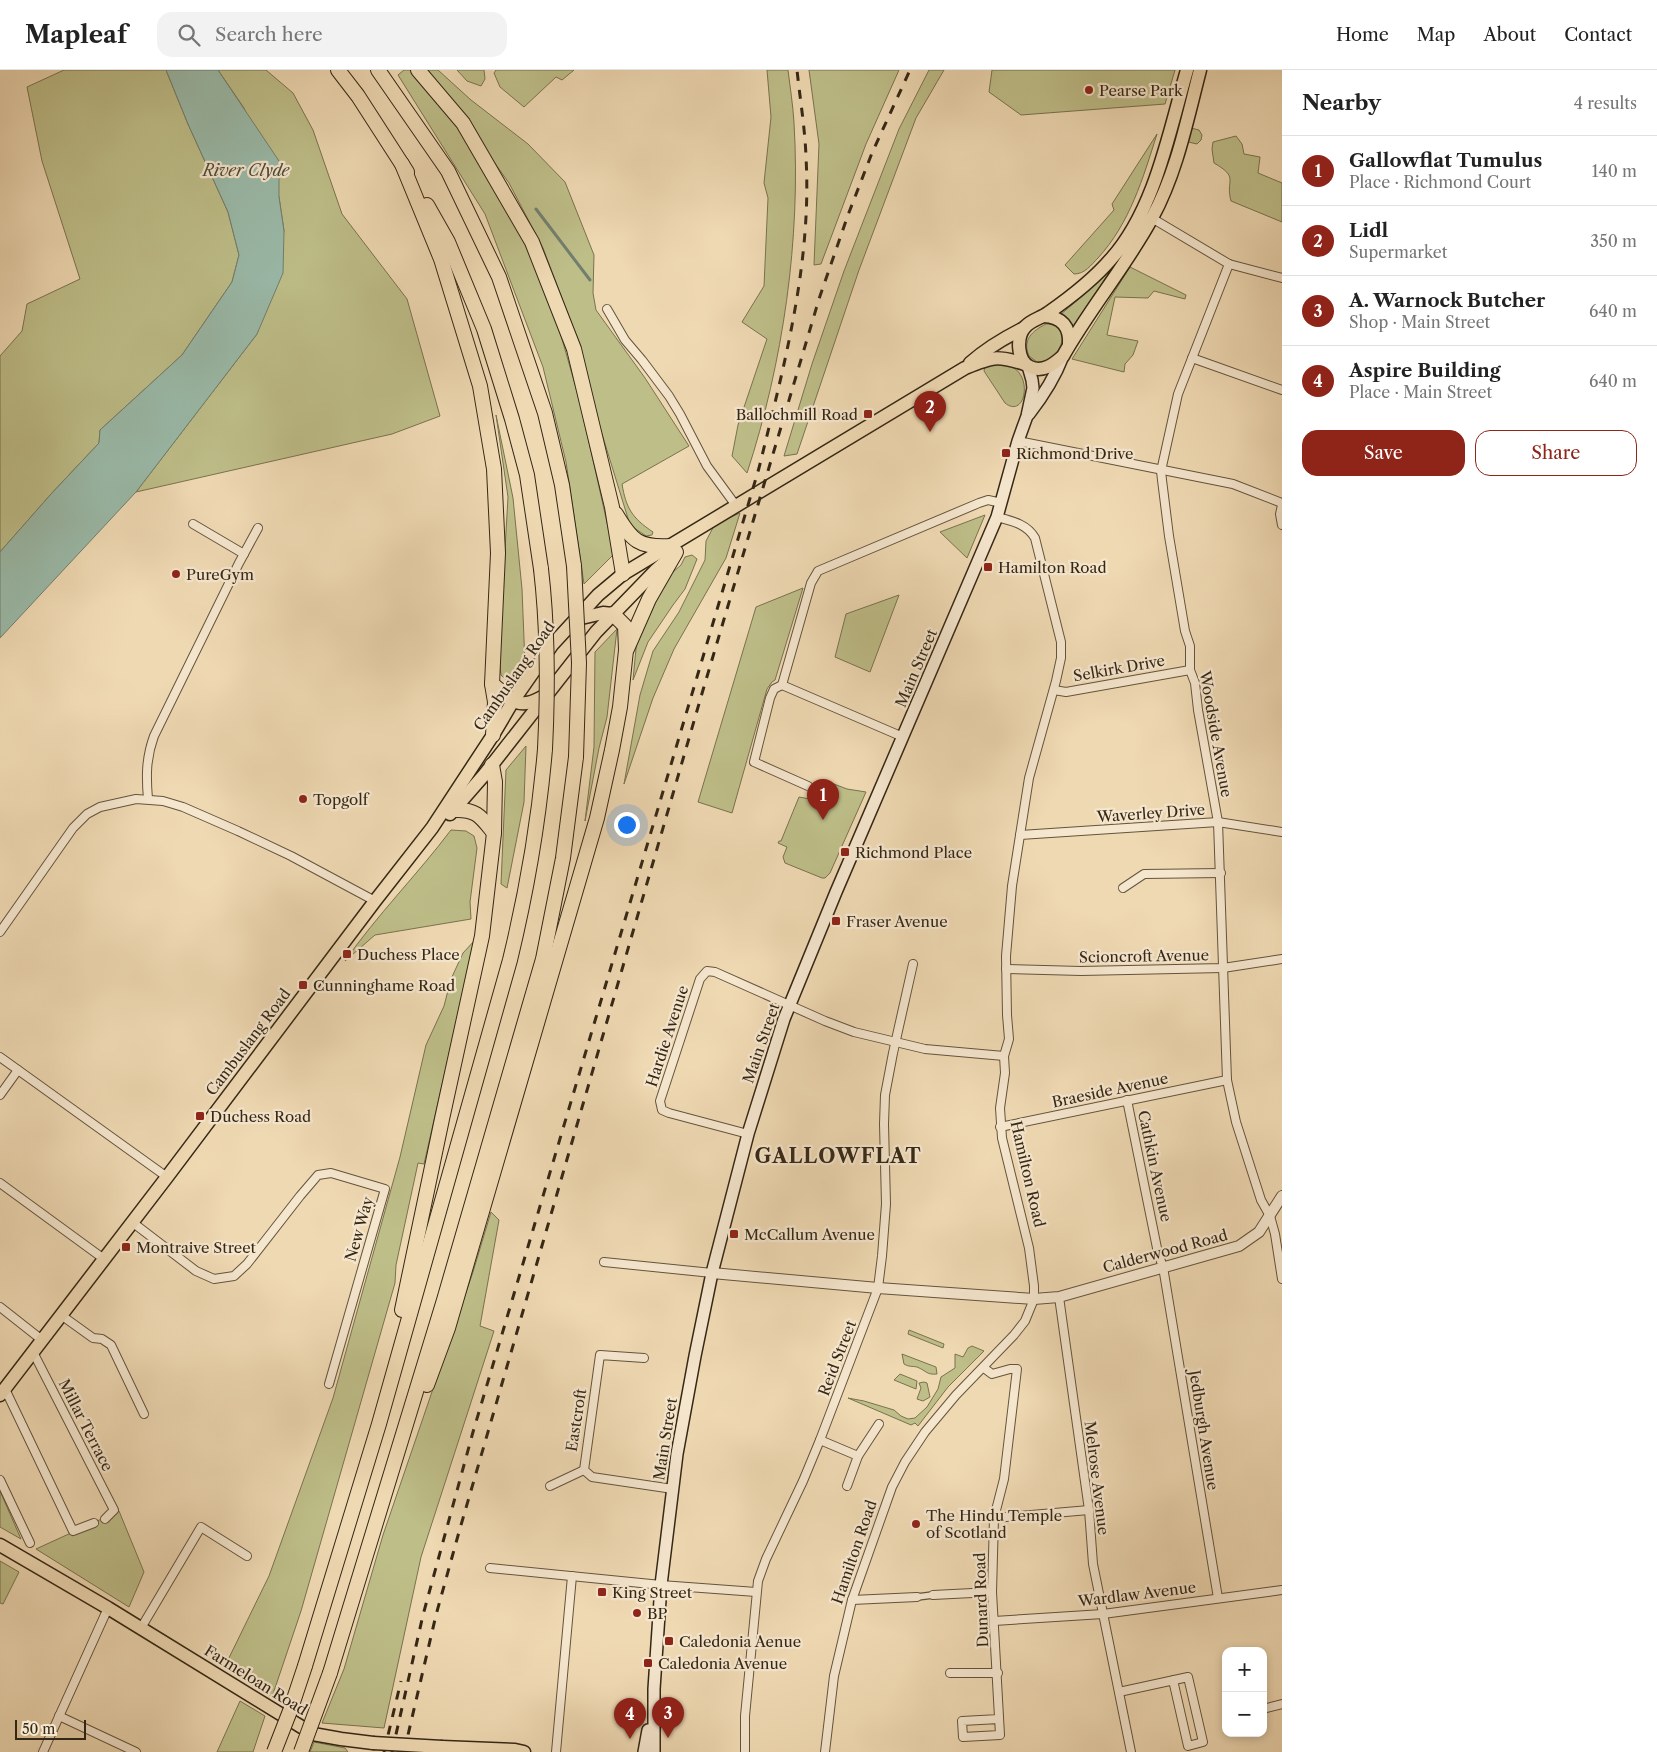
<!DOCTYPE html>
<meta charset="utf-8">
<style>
:root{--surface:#fff;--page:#f2f2f2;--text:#222;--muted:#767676;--line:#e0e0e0;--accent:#8f2418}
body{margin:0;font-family:"Libre Caslon Text",serif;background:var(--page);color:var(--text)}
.controls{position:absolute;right:15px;bottom:15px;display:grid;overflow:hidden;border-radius:10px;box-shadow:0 2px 8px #0003}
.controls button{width:45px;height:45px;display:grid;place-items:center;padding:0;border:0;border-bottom:1px solid var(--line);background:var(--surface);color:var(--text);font:25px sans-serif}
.scale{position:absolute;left:15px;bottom:12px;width:71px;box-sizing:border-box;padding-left:5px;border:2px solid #352715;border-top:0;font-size:14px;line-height:18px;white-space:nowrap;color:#352715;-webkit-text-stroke:4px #f5e6ce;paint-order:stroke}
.you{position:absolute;left:626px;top:754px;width:18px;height:18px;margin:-12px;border:4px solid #fff;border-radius:50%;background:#1a73e8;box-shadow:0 0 0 8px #1a73e833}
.badge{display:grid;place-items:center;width:32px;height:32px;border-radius:50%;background:var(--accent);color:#fff;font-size:16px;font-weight:700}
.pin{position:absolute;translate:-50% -41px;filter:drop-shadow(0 1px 2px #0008)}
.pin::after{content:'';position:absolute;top:26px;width:18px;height:15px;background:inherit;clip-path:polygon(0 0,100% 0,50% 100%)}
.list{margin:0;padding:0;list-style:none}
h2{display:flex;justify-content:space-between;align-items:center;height:65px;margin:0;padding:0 20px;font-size:21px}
h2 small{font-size:16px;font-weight:400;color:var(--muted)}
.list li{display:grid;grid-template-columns:32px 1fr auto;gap:15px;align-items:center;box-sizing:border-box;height:70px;padding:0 20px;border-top:1px solid var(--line)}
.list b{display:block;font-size:19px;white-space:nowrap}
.list p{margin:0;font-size:16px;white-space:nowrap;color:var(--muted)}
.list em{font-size:16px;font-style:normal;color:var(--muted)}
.actions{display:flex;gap:10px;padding:15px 20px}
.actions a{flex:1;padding:11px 0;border:1px solid var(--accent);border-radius:15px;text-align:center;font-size:18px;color:var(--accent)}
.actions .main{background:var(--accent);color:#fff}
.icon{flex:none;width:28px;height:28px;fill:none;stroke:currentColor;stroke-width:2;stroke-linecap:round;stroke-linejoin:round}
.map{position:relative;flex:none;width:1282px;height:1682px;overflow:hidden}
header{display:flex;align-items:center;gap:30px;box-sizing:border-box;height:70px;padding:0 25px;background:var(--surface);border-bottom:1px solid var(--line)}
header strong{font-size:24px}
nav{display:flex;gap:28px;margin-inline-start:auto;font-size:18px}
.search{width:350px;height:45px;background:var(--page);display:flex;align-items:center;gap:12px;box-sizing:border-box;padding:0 18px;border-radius:15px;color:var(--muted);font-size:19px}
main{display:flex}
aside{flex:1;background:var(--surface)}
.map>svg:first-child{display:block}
</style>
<header>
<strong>Mapleaf</strong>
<div class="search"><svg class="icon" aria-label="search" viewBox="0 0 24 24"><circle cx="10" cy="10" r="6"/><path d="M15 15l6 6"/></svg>Search here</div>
<nav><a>Home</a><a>Map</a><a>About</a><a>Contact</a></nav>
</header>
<main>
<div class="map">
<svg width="1282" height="1682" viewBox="0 0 1282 1682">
<rect width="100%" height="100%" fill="#efd9b3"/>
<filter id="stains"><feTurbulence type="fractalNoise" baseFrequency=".004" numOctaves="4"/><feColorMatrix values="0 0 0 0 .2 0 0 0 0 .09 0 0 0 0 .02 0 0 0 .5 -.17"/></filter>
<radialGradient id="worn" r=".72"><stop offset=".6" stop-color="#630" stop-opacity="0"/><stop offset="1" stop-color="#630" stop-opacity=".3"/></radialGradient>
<!-- green -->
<g fill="#bebe89" stroke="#7a724f">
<polygon points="64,0 166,0 188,54 228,142 239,185 232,212 182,285 100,360 99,373 51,424 0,482 0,286 22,261 27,234 80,209 42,91 27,17"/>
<polygon points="218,0 266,0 293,23 313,60 342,144 407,229 440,346 392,364 136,422 257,264 284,161 279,127 244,38"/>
<polygon points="404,0 411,0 465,67 528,173 556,248 580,332 614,484 584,514 566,392 543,297 485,144 398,5"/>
<path d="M428,0H438L471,30L528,74L565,112L594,185L593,223L596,240L645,308L689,376L622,414C626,438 632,448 653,462L652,465L646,466L630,455L594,338L578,270L543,178L509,113Z"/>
<polygon points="457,0 484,0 485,9 481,16 467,11"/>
<polygon points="496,0 574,0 562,10 556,7 524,37 500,17 494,3"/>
<path d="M767,0H788C790,17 793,35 794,53C801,169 783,293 747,403L732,386L738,355L767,269L742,252L764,216L768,128L764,113L771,47Z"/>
<polygon points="809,0 899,0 866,74 821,194 814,195 819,74"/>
<polygon points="929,0 944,0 916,48 859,200 797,384 784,386 812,294 844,201 899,59"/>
<polygon points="992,0 1175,0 1165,34 1021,45 989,22"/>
<polygon points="1191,58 1199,60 1202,65 1201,70 1197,74 1188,72"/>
<path d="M1157,64C1143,108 1130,153 1098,188C1091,195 1085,204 1074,204L1065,195L1114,140L1112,134Z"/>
<path d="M1236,66L1242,74L1244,84L1260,87L1258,103L1282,113V152L1231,131C1225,109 1240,108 1214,93L1212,79L1213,72Z"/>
<polygon points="1119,188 1072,258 1070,251 1060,245 1086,223"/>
<polygon points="1130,197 1186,225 1185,229 1154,221 1148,228 1115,227 1107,265 1138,271 1133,285 1125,294 1124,302 1072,289"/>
<path d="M1046,254C1076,253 1060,294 1037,292L1029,286C1022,270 1032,261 1046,254Z"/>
<path d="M997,292C1002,293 1008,294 1012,297C1033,307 1025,349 1005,333L984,301L985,296Z"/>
<polygon points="496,345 513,428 522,519 525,595 516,610 507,611 501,605 499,586 508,427"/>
<polygon points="740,443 726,488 674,579 653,628 624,714 640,625 653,581 679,542 705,490 706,471 715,454"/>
<polygon points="985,445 967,488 940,462"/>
<polygon points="692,485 697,489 685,519 673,535 648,572 633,610 637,568 664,510 681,495 685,487"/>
<polygon points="803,518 775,610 772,612 767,619 732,743 698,732 756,537"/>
<polygon points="899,525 870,602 835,587 846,544"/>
<polygon points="617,559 607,647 599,678 585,751 594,677 595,582"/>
<polygon points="526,676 524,732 507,818 501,814 506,700"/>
<polygon points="826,711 847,719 866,722 830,803 825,808 822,808 785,793 783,787 787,777 778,773 779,771 781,771 799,727 810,729 815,714 822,717"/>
<path d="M451,760L466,761L474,766L477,778L470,832L471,849L375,865L345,891C377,845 417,805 451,760Z"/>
<polygon points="475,870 424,1094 418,1093 396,1195 395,1213 301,1541 272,1627 225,1596 269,1506 333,1328 400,1087 426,975 444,936 451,909 463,883"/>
<polygon points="491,1142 499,1150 480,1256 494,1261 421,1487 384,1658 322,1653 344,1599 383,1465 473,1202"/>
<polygon points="909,1260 944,1274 943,1278 908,1264"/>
<polygon points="972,1276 984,1281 948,1317 918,1356 915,1353 911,1355 848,1328 864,1331 894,1340 901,1346 908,1349 915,1348 927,1337 938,1319 941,1307 955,1298 955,1284 963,1287 968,1278"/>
<path d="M902,1284L936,1297L937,1304C926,1305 927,1301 917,1297C912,1296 909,1297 904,1294Z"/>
<polygon points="900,1304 917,1311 916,1319 894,1310"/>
<polygon points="924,1312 927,1313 930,1327 923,1331 917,1329 921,1318 919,1313"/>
<polygon points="0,1421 21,1469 0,1457"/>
<polygon points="119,1441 144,1502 129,1537 36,1479"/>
<polygon points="0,1491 19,1502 3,1534 0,1533"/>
<polygon points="240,1631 265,1646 253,1682 217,1682"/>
<polygon points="314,1672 345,1678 348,1682 310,1682"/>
</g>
<!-- water -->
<polygon fill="#9abaa9" stroke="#727f6e" points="166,0 218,0 279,91 279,127 284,161 283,203 257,264 136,422 0,568 0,482 51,424 99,373 100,360 182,285 232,212 239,185 228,142 188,54"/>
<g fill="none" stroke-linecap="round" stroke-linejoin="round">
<!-- stream -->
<polyline stroke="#727f6e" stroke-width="3" points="536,139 590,210"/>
<!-- pedestrian casing -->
<g stroke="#64543c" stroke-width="8">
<polyline id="pedestrian" points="917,1527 933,1525"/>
</g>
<!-- minor casing -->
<g stroke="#64543c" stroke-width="10">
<g id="minor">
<polyline points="1150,147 1229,194 1282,208"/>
<polyline points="1229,194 1178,324 1161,401 1162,410 1169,466 1185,561 1190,576 1190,600 1195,613 1198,640 1218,752 1227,1010 1236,1052 1261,1130 1270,1146 1275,1164 1282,1209"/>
<polyline points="607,239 625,270 642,290 669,326 680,344 707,396 737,437"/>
<polyline points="1192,288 1282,320"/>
<polyline points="1018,371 1233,414 1282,433"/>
<polyline points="1282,435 1280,444 1282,455"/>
<polyline points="193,454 244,484"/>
<polyline points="782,615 774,619 770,628 754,692 808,716"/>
<polyline points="1054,620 1066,622 1190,600"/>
<polyline points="903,667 782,615 811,513 818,501 979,433 988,430 1002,433"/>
<path d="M148,729C146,706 146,688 154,666L239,493L258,458"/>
<polyline points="1020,765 1218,752 1282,762"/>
<polyline points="1123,818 1144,804 1221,803"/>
<polyline points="0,862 73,758 87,744 100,737 136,729 163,731 183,737 238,761 291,786 375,831"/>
<polyline points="1006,899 1081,901 1223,898 1282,889"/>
<polyline points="0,987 167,1107"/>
<polyline points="0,1025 18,1000"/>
<polyline points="1127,1030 1158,1183 1163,1197 1218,1528"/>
<polyline points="1000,1057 1227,1010"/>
<polyline points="748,1064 669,1043 662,1040 660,1031 700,909 707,901 715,902 825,951 854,962 925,979 1004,986"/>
<polyline points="0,1113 104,1189"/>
<polyline points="132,1152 196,1201 214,1209 234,1206 247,1194 300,1126 318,1105 331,1103 385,1119 329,1314"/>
<polyline points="604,1192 712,1203"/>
<polyline points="1059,1227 1089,1440 1093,1494 1131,1682"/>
<polyline points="0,1237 42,1270"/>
<polyline points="61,1245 93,1268 102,1269 111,1275 144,1344"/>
<polyline points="33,1282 114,1440 105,1449"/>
<polyline points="644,1288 600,1285 584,1400 592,1407 673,1419"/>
<polyline points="984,1298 992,1304 1010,1299 1017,1299 1004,1409 994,1448 992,1522 1000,1665 963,1667 962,1651 999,1649"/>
<polyline points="5,1319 73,1461 94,1453"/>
<polyline points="820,1370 858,1386"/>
<polyline points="0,1410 30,1473"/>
<polyline points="550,1416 584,1400"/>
<polyline points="847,1416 858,1386 879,1354"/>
<polyline points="994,1448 1089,1440"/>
<polyline points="490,1498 661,1515 756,1522"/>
<polyline points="933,1525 992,1522"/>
<polyline points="852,1530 917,1527"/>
<polyline points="994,1551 1103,1544 1282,1520"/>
<polyline points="141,1558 201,1457 247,1486"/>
<polyline points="950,1603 998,1603"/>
<polyline points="1119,1622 1188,1607 1203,1672 1188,1676 1173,1610"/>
<polyline points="1263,1639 1282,1634"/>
<polyline points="59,1646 136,1682"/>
<polyline points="43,1682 108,1538"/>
<polyline points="556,1682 572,1506"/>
<polyline points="745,1682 745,1646 758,1511 766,1489 803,1411 820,1370 878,1218 882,1186 886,1134 884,1054 885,1025 893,983 913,894"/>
<path d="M825,1682L834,1606L852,1530L892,1417L905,1392L925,1362L956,1325L1014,1265L1025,1251L1034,1229V1216L1029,1178L1002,1068L1000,1038L1005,1003L1004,986L1009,969L1007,945L1006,886L1012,816L1029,708L1056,611L1061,588V572L1035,468C1027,454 1012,451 997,447"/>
</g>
</g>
<!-- tertiary casing -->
<g stroke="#64543c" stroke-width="12">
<polyline id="tertiary" points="712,1203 878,1218 1034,1229 1059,1227 1239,1176 1259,1162 1282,1126"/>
</g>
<!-- secondary casing -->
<g stroke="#352715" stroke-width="14">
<g id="secondary">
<path d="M1029,344C1043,326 1055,307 1063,286"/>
<polyline points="644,1682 648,1660"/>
<polyline points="654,1682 654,1619 661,1515 677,1384 695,1286 712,1203 748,1064 784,949 836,822 997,447 1018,371 1027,346 1033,318 1032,310 1028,296"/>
</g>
</g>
<!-- primary casing -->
<g stroke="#352715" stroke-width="15">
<g id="primary">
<path d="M1187,0C1169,62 1155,140 1111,189C1093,210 1071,227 1048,243C1041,248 1031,250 1025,257C1016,267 1017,291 1030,297C1043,303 1054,294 1063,286C1090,238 1126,196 1152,148C1177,102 1187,50 1200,0"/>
<path d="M1044,246C1062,247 1070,257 1069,274"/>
<path d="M970,293C987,278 1004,268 1024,258"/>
<polyline points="577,549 603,543 613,544"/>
<path d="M513,631C525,636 533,632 544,626"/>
<polyline points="450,744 484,705 596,562 656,500 673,485"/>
<path d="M0,1325L167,1107L375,831L432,758L493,665L513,631L552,575L598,525L623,504L965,298C992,287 996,285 1025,294"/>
<polyline points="0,1475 108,1538 313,1664 341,1669 373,1673"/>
<polyline points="442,1677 515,1680 524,1682"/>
</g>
</g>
<!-- motorway casing -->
<g stroke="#352715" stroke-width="16">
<g id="motorway">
<polyline points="338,0 358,26 407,102"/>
<polyline points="378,0 448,101 499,207 545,343 562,415 574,496"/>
<polyline points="418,0 463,53 532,172 574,279 612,437 623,504"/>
<polyline points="402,94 441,189 480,316 494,399 498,483 492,614 495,632 493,665"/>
<polyline points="427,135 448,172 484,259 512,349 527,405 541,499"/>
<path d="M616,444C632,471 639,478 671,476"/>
<polyline points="627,579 649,529 676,482"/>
<polyline points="492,614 513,631"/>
<path d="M454,740C477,739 481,747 494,763"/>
<polyline points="402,1240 442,1049 482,866 494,763 495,712 492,695"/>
<polyline points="427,1315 448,1258 597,748 612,680 620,637 626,580 625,556 613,544"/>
<path d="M305,1596L379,1354L510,890C527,820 539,750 545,679"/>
<polyline points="330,1603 444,1230 543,889 563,788 576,687"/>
</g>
</g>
<!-- pedestrian -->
<use href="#pedestrian" stroke="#f5e6ce" stroke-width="5.5"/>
<!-- minor -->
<use href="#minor" stroke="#f5e6ce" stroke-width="8"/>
<!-- tertiary -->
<use href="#tertiary" stroke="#f5e6ce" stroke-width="10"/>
<!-- secondary -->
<use href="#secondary" stroke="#f5e6ce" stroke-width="11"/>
<!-- primary -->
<use href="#primary" stroke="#efd9b3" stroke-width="12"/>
<!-- motorway -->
<use href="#motorway" stroke="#efd9b3" stroke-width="14"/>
<!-- rail -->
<g stroke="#352715" stroke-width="3" stroke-dasharray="9 9" stroke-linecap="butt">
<polyline points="384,1682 401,1611"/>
<path d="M392,1682L423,1545L473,1362L759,398C784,296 812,193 806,87C805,58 800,29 797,0"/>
<polyline points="404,1682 436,1545 459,1462 703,620 819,229 848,145 872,83 910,0"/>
</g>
<!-- primary-bridge casing -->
<g stroke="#352715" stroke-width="15" stroke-linecap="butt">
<polyline id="primary-bridge" points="373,1673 442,1677"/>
</g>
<!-- motorway-bridge casing -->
<g stroke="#352715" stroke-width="16" stroke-linecap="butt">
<g id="motorway-bridge">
<polyline points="574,496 579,593 576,687"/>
<path d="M541,499C548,559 548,619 545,679"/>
<polyline points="274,1682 290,1641 305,1596"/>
<polyline points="301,1682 330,1603"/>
</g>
</g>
<!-- primary-bridge -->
<use href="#primary-bridge" stroke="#efd9b3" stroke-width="12"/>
<!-- motorway-bridge -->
<use href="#motorway-bridge" stroke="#efd9b3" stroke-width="14"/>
</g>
<!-- markers -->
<g fill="#8f2418" stroke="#f5e6ce" stroke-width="2">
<circle cx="1089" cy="20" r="5"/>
<rect x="863" y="339" width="10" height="10" rx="2.5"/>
<rect x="1001" y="378" width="10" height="10" rx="2.5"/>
<rect x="983" y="492" width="10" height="10" rx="2.5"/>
<circle cx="176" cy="504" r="5"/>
<circle cx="303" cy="729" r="5"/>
<rect x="840" y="777" width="10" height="10" rx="2.5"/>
<rect x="831" y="846" width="10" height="10" rx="2.5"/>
<rect x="342" y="879" width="10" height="10" rx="2.5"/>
<rect x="298" y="910" width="10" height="10" rx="2.5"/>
<rect x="195" y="1041" width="10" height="10" rx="2.5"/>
<rect x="729" y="1159" width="10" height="10" rx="2.5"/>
<rect x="121" y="1172" width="10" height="10" rx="2.5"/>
<circle cx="916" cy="1454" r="5"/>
<rect x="597" y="1517" width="10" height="10" rx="2.5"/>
<circle cx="637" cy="1543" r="5"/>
<rect x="664" y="1566" width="10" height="10" rx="2.5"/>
<rect x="643" y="1588" width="10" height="10" rx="2.5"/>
</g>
<g text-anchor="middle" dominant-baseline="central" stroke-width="4.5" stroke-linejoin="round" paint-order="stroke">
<!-- poi labels -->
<g font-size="15" fill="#352715" stroke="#f5e6ce" text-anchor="start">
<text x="1099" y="20">Pearse Park</text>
<text x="858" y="344" text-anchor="end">Ballochmill Road</text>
<text x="1016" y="383">Richmond Drive</text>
<text x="998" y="497">Hamilton Road</text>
<text x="186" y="504">PureGym</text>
<text x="313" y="729">Topgolf</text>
<text x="855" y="782">Richmond Place</text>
<text x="846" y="851">Fraser Avenue</text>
<text x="357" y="884">Duchess Place</text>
<text x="313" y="915">Cunninghame Road</text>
<text x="210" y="1046">Duchess Road</text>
<text x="744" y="1164">McCallum Avenue</text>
<text x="136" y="1177">Montraive Street</text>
<text x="926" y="1445">The Hindu Temple<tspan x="926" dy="17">of Scotland</tspan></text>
<text x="612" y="1522">King Street</text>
<text x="647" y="1543">BP</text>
<text x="679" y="1571">Caledonia Aenue</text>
<text x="658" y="1593">Caledonia Avenue</text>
</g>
<!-- street labels -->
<g font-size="15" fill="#352715" stroke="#f5e6ce">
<text transform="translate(916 598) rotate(-67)">Main Street</text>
<text transform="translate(1119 598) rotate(-10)">Selkirk Drive</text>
<text transform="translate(514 606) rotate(-55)">Cambuslang Road</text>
<text transform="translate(1216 664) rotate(80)">Woodside Avenue</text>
<text transform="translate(1151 743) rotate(-4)">Waverley Drive</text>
<text transform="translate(1144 886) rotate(-1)">Scioncroft Avenue</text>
<text transform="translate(667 966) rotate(-72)">Hardie Avenue</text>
<text transform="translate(248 972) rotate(-53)">Cambuslang Road</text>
<text transform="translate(761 973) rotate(-71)">Main Street</text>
<text transform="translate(1110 1020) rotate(-12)">Braeside Avenue</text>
<text transform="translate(1155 1096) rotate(78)">Cathkin Avenue</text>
<text transform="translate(1028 1104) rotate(77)">Hamilton Road</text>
<text transform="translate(359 1159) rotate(-74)">New Way</text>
<text transform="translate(1165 1181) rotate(-15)">Calderwood Road</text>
<text transform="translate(837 1288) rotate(-69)">Reid Street</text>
<text transform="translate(576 1350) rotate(-81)">Eastcroft</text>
<text transform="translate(86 1355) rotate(63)">Millar Terrace</text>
<text transform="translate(1204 1360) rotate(81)">Jedburgh Avenue</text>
<text transform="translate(665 1369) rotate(-81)">Main Street</text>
<text transform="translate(1097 1408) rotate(83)">Melrose Avenue</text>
<text transform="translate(854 1482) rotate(-71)">Hamilton Road</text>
<text transform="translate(1137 1524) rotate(-7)">Wardlaw Avenue</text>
<text transform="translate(981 1530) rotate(-92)">Dunard Road</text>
<text transform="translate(256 1610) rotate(32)">Farmeloan Road</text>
</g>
<!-- water labels -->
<g font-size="16" font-style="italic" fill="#4e4c3a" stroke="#f5e6ce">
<text x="246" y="100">River Clyde</text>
</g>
<!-- district labels -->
<g font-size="20" font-weight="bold" letter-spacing="1" fill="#352715" stroke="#f5e6ce">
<text x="838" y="1086">GALLOWFLAT</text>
</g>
</g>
<rect width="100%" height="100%" filter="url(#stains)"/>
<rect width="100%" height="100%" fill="url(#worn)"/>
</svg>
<div class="controls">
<button>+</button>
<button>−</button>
</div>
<div class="scale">50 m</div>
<div class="you"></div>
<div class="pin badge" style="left:823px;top:750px">1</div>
<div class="pin badge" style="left:930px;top:362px">2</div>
<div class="pin badge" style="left:668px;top:1668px">3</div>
<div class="pin badge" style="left:630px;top:1669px">4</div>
</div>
<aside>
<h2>Nearby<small>4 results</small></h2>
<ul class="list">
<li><span class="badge">1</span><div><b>Gallowflat Tumulus</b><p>Place · Richmond Court</p></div><em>140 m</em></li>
<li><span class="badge">2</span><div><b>Lidl</b><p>Supermarket</p></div><em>350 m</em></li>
<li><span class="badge">3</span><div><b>A. Warnock Butcher</b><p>Shop · Main Street</p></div><em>640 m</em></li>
<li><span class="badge">4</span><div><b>Aspire Building</b><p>Place · Main Street</p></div><em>640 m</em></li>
</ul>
<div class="actions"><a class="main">Save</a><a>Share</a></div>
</aside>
</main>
